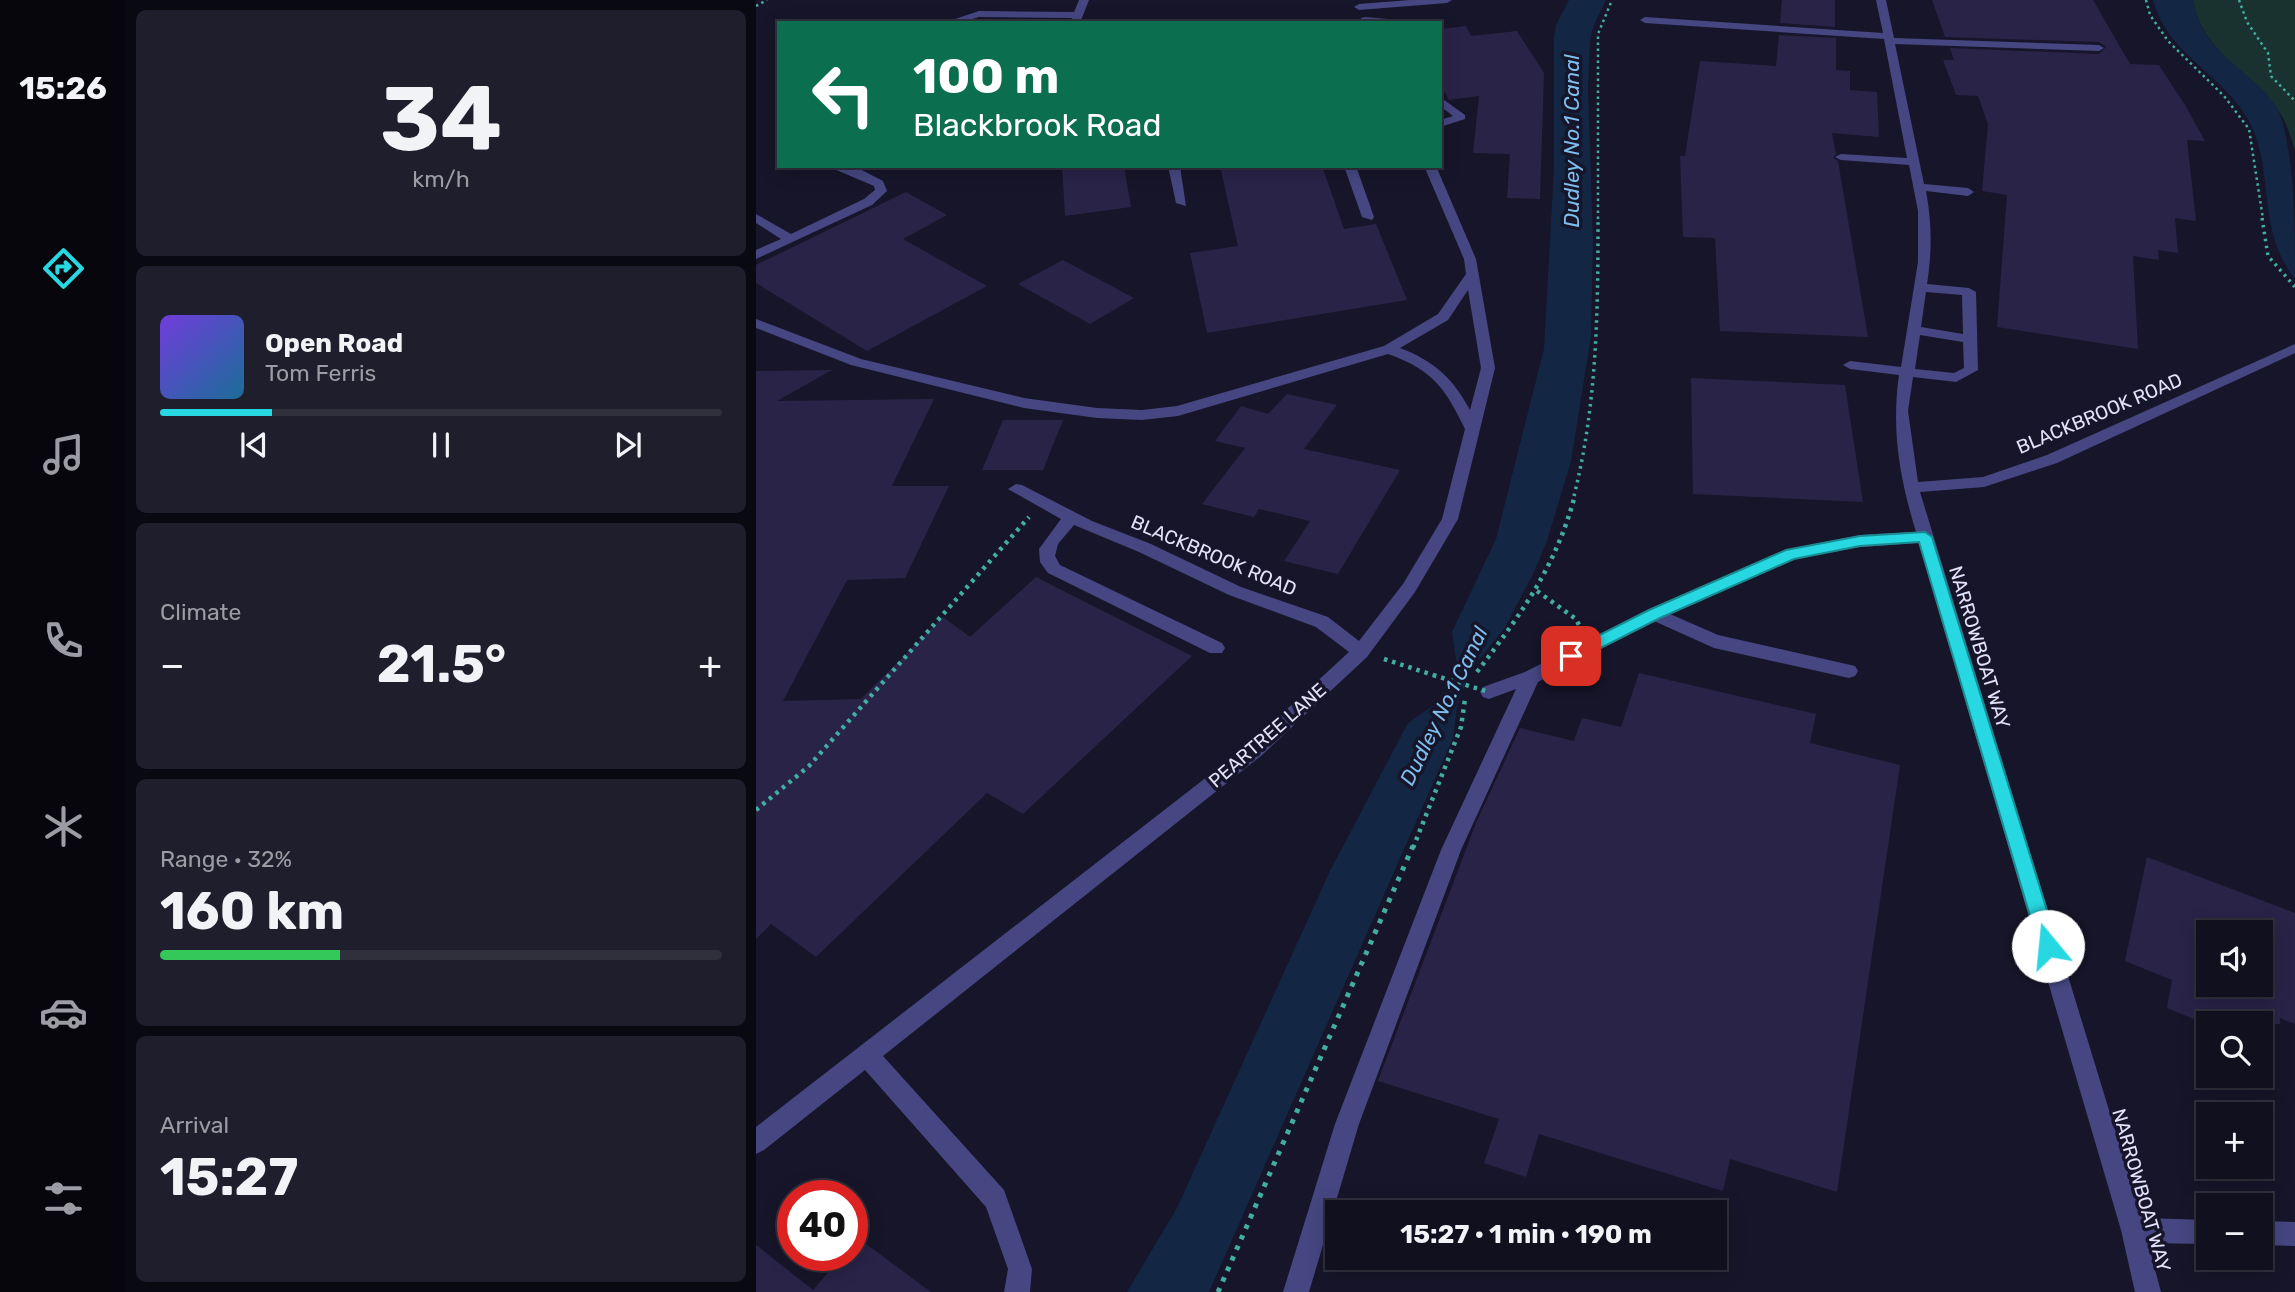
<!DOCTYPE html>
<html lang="en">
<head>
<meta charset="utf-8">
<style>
	body { margin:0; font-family:Rubik,sans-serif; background:#1e1e2c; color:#f1f3f6; height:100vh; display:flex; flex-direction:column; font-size:26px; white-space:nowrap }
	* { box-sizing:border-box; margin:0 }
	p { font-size:23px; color:#9c9da4 }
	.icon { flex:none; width:38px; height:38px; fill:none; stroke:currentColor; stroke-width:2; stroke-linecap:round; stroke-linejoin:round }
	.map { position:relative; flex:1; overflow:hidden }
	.panel { display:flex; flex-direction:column; gap:10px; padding:10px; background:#090911; width:630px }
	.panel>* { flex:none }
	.top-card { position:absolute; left:21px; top:21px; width:665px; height:147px; border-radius:0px; box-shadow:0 4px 18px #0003,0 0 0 2px #30303d; background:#0b6e4f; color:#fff; overflow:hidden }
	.tools { position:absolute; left:1440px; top:920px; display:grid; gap:14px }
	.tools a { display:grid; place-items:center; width:77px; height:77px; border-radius:0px; background:#11101f; box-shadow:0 4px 18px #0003,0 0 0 2px #30303d; font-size:35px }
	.speed { position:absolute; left:21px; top:1180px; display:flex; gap:14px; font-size:35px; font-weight:700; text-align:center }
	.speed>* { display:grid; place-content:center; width:91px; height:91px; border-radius:50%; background:#11101f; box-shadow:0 4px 18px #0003,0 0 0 2px #30303d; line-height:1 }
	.speed .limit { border:10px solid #d22; background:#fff; color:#111 }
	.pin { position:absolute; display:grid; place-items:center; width:60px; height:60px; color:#fff; margin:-30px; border-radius:14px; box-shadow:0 4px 10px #0006 }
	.me { position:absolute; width:77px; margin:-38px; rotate:343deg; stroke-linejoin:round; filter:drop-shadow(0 0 5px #0008) }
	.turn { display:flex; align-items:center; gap:24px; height:147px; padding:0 21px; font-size:32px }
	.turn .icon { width:91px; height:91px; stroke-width:2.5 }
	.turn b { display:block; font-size:49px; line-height:60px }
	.big { font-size:52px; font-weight:700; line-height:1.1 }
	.panel .tile { flex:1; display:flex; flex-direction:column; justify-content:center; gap:10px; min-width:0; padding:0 24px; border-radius:10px; background:#1e1e2c }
	.panel .dial { align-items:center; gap:0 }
	.dial b { font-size:91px; line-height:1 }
	.song { display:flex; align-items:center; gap:21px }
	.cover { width:84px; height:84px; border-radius:10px; background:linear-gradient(135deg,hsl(260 70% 55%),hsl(200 70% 35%)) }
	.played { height:7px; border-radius:4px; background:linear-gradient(90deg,#27d7e1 20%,#30303d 20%) }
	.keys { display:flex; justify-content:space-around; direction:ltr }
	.heat { display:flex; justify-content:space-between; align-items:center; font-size:38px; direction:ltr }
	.charge { height:10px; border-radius:5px; background:linear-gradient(90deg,#34c759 32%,#30303d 0) }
	.trip { position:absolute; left:569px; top:1200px; width:402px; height:70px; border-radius:0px; background:#11101f; box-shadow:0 4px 18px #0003,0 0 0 2px #30303d; font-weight:700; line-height:70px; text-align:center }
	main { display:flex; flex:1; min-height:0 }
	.tab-bar { display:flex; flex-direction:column; width:126px; justify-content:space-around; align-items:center; background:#07060c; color:#9c9da4 }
	.tab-bar .icon { width:49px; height:49px }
	.tab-bar .active { color:#27d7e1 }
	.tab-bar b { font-size:32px; color:#f1f3f6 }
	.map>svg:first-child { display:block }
	.green { fill:#193230 }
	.water { fill:#132744 }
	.building { fill:#292348; fill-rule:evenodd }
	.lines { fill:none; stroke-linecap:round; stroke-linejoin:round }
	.path-far3 { stroke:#42aea2; stroke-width:2.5; stroke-dasharray:2.5 3.5; stroke-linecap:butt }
	.path-far2 { stroke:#42aea2; stroke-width:3.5; stroke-dasharray:2.5 4.5; stroke-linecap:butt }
	.path-far1 { stroke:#42aea2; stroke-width:4.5; stroke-dasharray:3.5 5; stroke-linecap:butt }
	.path { stroke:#42aea2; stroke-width:5; stroke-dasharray:4.5 7; stroke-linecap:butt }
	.minor { fill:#464782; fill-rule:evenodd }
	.path-bridge { stroke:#42aea2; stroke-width:4.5; stroke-dasharray:3.5 5; stroke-linecap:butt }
	.route { fill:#27d7e1; stroke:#198c92; stroke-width:2 }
	.labels { text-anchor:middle; stroke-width:7; stroke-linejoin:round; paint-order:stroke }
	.street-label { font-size:19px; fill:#e3e1fb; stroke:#171529 }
	.water-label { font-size:21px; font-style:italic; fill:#7dbeed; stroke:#171529 }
</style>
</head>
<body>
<main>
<nav class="tab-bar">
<b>15:26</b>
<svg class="icon active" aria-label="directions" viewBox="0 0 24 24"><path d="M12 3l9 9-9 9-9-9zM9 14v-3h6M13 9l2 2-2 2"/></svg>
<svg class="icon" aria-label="music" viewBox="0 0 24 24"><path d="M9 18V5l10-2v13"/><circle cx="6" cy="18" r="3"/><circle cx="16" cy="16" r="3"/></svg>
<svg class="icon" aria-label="phone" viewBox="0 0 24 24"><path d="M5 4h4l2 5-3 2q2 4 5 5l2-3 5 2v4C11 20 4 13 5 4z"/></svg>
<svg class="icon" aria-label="climate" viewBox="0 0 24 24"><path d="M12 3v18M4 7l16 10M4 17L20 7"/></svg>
<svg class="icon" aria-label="car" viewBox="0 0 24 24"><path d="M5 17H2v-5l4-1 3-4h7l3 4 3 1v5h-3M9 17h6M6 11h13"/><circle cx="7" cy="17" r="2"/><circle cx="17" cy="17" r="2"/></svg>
<svg class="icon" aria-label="filters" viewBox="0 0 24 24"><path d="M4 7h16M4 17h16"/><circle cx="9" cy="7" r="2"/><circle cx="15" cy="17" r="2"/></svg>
</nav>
<section class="panel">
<div class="tile dial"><b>34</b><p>km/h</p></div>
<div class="tile">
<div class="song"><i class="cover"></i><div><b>Open Road</b><p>Tom Ferris</p></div></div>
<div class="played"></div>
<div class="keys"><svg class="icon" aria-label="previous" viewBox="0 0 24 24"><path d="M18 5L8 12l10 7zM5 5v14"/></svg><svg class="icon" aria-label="pause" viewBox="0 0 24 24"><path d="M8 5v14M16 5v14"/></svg><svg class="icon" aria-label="next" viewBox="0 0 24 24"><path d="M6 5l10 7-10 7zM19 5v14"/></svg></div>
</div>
<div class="tile"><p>Climate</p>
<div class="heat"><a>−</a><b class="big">21.5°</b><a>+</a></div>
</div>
<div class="tile"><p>Range · 32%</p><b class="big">160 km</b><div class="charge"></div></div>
<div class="tile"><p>Arrival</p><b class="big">15:27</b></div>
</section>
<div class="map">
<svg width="1539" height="1292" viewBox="0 0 1539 1292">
	<rect width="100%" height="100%" fill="#171529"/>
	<path class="green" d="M 1437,0 L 1539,0 L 1539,152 C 1535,137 1530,120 1520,107 C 1492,69 1445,51 1437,0 Z"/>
	<path class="water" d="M 813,0 L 850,0 L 837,27 L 834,42 L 832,89 L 837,241 L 835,336 L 815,461 L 791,541 L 777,574 L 748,629 L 716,668 L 701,706 L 697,738 L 453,1292 L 371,1292 L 421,1208 L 574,871 L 652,723 L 688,698 L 701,666 L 696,632 L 740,539 L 788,349 L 798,168 L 798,37 L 800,25 Z
		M 1397,0 L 1437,0 C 1446,56 1495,67 1522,109 C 1539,153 1539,227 1539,279 C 1498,227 1521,166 1490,116 C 1463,72 1411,53 1397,0 Z"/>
	<path class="building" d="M 1026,0 L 1079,0 L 1079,27 L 1024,23 Z
		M 1176,0 L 1337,0 L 1374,64 L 1403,65 L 1429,105 L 1449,141 L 1431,140 L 1440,221 L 1419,218 L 1422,253 L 1402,250 L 1403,260 L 1377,256 L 1382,349 L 1241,327 L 1251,195 L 1226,191 L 1232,124 L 1222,96 L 1200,95 L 1187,60 L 1198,60 L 1194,48 L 1343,54 L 1350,47 L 1343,42 L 1189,37 Z
		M 710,26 L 715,36 L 761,31 L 788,73 L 784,199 L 751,198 L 754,154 L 717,153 L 723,96 L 693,100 L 684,84 L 684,29 Z
		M 1023,35 L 1080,38 L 1080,70 L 1094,71 L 1094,90 L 1121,92 L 1123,137 L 1076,133 L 1080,154 L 1077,158 L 1082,161 L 1112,337 L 964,331 L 959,238 L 927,237 L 924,156 L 929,156 L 944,61 L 1020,66 Z
		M 306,166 L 368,166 L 375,207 L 309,216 Z
		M 464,166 L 566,166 L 588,229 L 620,224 L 651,300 L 451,333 L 434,253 L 482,246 Z
		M 150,192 L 191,215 L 147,239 L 231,286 L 111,351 L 0,283 L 0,265 Z
		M 307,260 L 378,298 L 334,324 L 262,284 Z
		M 76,370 L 21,401 L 178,399 L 136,486 L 193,486 L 149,578 L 91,580 L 27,701 L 105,699 L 187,617 L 214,637 L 280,577 L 436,656 L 267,814 L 231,793 L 60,957 L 15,924 L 0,939 L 0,371 Z
		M 935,378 L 1089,385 L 1107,502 L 937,494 Z
		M 531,394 L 581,405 L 548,449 L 644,470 L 582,574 L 528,561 L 554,521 L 503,509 L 498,517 L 446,504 L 489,448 L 459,441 L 485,406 L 512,414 Z
		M 247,420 L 307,420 L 287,470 L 226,470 Z
		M 883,673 L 1060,714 L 1054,743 L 1144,765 L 1081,1192 L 974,1159 L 967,1191 L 783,1134 L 770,1177 L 728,1163 L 743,1119 L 622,1081 L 720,823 L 764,728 L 818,741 L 826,718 L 865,727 Z
		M 1391,857 L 1539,913 L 1539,1024 L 1524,1018 L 1524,1024 L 1450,1024 L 1411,1008 L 1416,980 L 1369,961 ZM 1452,933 L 1505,933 L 1505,985 L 1452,985 Z
		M 102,1238 L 175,1292 L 0,1292 L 0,1245 L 57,1290 L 87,1255 L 96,1255 L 96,1244 Z"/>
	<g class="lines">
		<path class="path-far3" d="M 1390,0 L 1394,15 L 1412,41 L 1468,96 L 1493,129 L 1507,219
			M 1483,0 L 1491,22 L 1512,53 L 1515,76 L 1539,101
			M 0,6 L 11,0
			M 842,219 L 842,34 L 856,0"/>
		<path class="path-far2" d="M 1506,218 L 1512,256 L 1539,287
			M 818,496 C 841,404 842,313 842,218"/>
		<path class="path-far1" d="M 781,591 L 820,619 L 824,627
			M 628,659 L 677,675
			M 721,672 C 765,614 800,567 819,495
			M 0,810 L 53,766 L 273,517
			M 657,848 L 705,727 L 709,699"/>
		<path class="path" d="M 462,1292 L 657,846"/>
		<path class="minor" d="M 323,0 L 333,0 L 324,23 L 314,23 L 316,18 L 223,17 L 204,23 L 187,23 L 223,11 L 318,12 Z
			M 654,0 L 696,0 L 691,3 L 603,10 L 598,7 L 603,4 Z
			M 1120,0 L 1130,0 L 1138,38 L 1343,45 L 1348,48 L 1343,51 L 1139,44 L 1168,184 L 1212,188 L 1218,192 L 1212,196 L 1170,191 C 1176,222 1176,253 1171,284 L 1213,288 L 1220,292 L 1222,370 L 1200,382 L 1157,377 L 1152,411 L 1162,482 L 1227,477 L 1291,455 L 1539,344 L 1539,353 L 1301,463 L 1228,487 L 1164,492 L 1386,1218 L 1452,1220 L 1452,1244 L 1392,1243 L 1405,1292 L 1379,1292 L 1365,1230 L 1163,543 L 1104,547 L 1038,559 L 914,614 L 962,635 L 1099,666 L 1102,671 L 1099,676 L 1093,678 L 958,648 L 898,621 L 782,682 L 705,850 L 603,1124 L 553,1292 L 527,1292 L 579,1124 L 685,850 L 760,689 L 733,699 L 727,697 L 724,692 L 727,687 L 769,672 L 892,610 L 1029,550 L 1104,535 L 1160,532 C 1144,479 1135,431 1143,375 L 1094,369 L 1087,365 L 1094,361 L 1145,367 L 1162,262 L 1162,211 L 1153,165 L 1085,160 L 1079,157 L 1085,154 L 1151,158 L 1128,39 L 889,23 L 884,20 L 889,17 L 1127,33 ZM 1170,292 L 1206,295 L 1207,334 L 1165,327 ZM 1164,335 L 1207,342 L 1208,368 L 1198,373 L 1159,369 Z
			M 609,17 L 644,20 L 649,23 L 605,22 L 605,18 Z
			M 684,97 L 709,115 L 709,119 L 684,127 L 684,120 L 697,116 L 684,106 Z
			M 71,166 L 102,168 L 127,181 L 131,191 L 116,205 L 0,259 L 0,250 L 25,239 L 0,223 L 0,214 L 35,234 L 108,199 L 119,190 L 118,186 Z
			M 412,166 L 424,166 L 430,206 L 420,203 Z
			M 588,166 L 600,166 L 618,217 L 616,220 L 606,217 Z
			M 668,166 L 680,166 L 720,259 L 739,368 L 702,519 L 659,592 L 611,657 L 506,755 L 127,1056 L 248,1190 L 276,1269 L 274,1292 L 248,1292 L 252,1269 L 230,1207 L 109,1070 L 8,1150 L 0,1154 L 0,1127 L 492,745 L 593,652 L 560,627 L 473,595 L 383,552 L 318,525 L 302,544 L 299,556 L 304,565 L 466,643 L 469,648 L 466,653 L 454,653 L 292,573 L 284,562 L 283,549 L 305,519 L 252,489 L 260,484 L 266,485 L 336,521 L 395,544 L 485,587 L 572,617 L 603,641 L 647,584 L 686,519 L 709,429 C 689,388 677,370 632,354 L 422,416 L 386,420 L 341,418 L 268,408 L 95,365 L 0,328 L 0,319 L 105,359 L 268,398 L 341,408 L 386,410 L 421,406 L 628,346 L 682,314 L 710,274 L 708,259 ZM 712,290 L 725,368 L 714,410 C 697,378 678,361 644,348 L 692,320 Z
			M 1505,1221 L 1539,1222 L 1539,1246 L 1505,1245 Z"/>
		<path class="path-bridge" d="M 677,675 L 733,692"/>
	</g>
	<path class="route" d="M 1169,532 L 1176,537 L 1302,946 L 1299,953 L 1292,955 L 1285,953 L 1283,946 L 1163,542 L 1104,546 L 1038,559 L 904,618 L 821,660 L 810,660 L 807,656 L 810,652 L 893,610 L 1030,550 L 1104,536 Z"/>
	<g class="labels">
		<g class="street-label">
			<text transform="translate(1343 413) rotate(-23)" y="7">BLACKBROOK ROAD</text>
			<text transform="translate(458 555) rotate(23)" y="7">BLACKBROOK ROAD</text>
			<text transform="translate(1224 647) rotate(73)" y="7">NARROWBOAT WAY</text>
			<text transform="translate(511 735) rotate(-41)" y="7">PEARTREE LANE</text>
			<text transform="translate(1386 1190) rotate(74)" y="7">NARROWBOAT WAY</text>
		</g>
		<g class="water-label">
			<text transform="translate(816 141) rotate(-90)" y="7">Dudley No.1 Canal</text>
			<text transform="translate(688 706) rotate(-64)" y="7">Dudley No.1 Canal</text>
		</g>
	</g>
</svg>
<div class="tools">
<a><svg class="icon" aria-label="sound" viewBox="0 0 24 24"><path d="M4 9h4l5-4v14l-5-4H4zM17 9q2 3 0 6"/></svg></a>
<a><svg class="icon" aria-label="search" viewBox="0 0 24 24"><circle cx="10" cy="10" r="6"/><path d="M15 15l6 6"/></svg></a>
<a>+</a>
<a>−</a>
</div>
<div class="speed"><div class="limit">40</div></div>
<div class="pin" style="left:815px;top:656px;background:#d93025"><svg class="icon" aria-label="arrive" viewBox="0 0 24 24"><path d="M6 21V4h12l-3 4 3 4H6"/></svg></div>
<svg class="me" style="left:1292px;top:946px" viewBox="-20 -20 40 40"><circle r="19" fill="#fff"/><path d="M0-13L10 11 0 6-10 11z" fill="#27d7e1"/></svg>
<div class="trip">15:27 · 1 min · 190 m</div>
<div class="top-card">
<div class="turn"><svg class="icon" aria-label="left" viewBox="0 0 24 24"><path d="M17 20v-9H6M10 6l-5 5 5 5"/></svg><div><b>100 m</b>Blackbrook Road</div></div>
</div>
</div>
</main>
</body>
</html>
